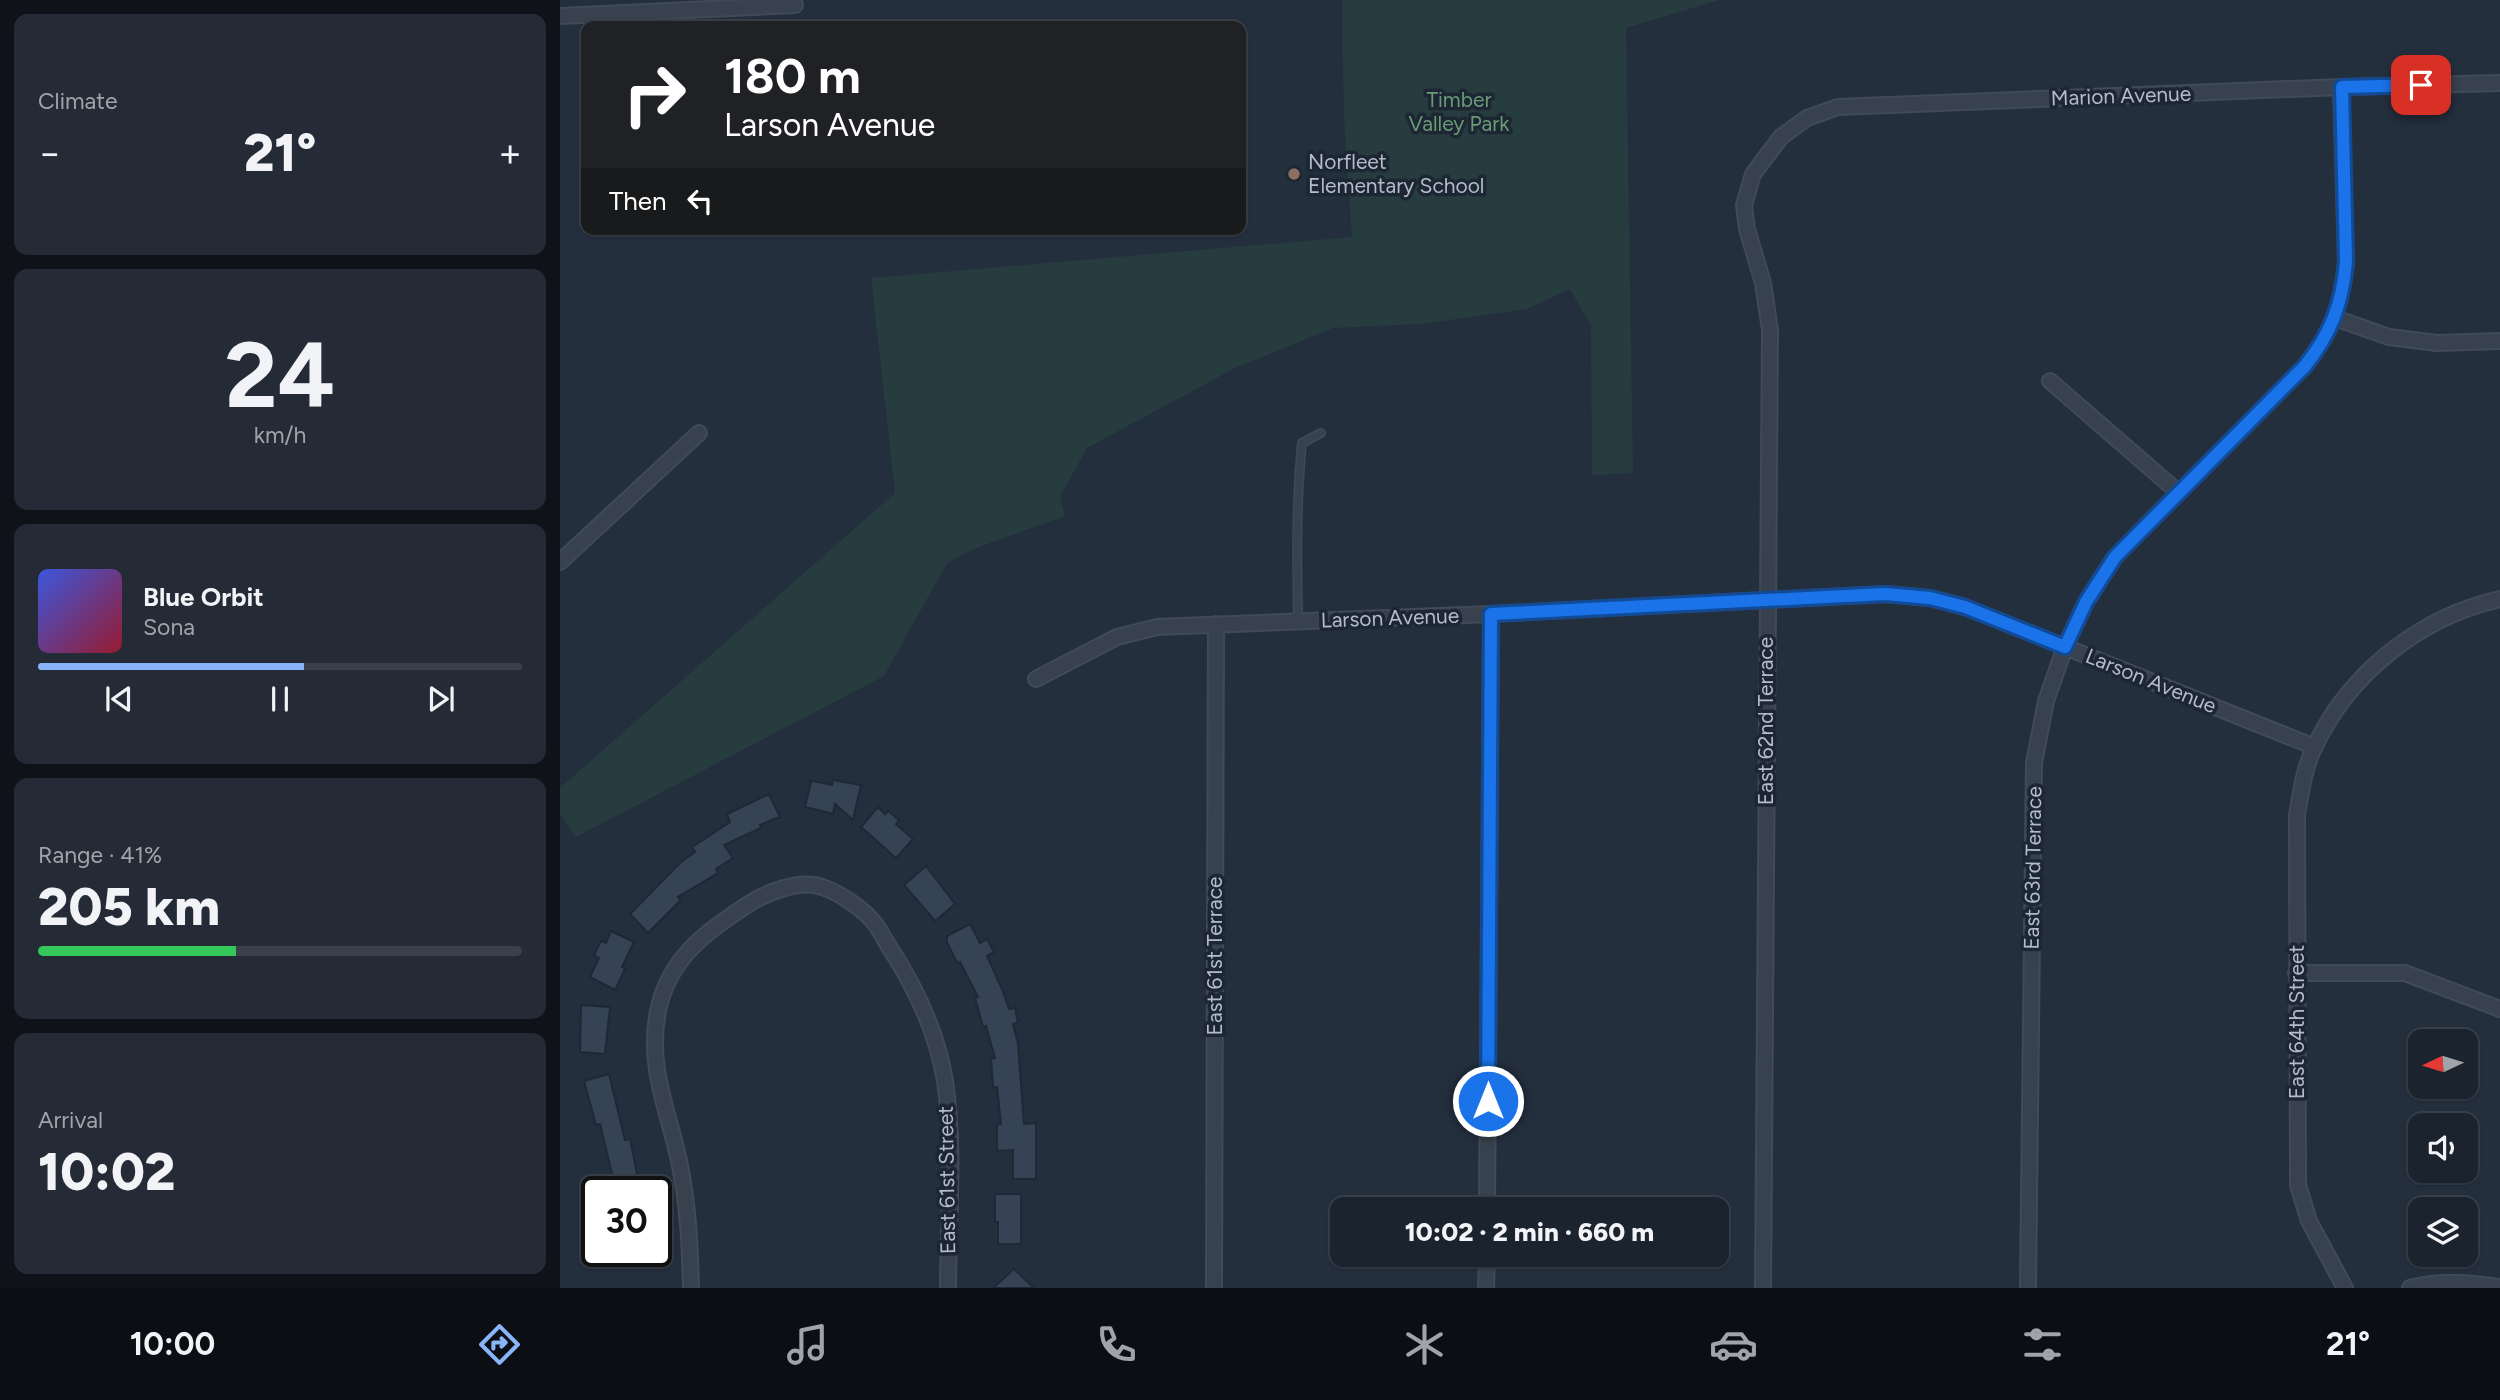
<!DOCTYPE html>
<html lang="en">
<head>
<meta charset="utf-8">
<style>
	body { margin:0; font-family:Figtree,sans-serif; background:#242b36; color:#f1f3f6; height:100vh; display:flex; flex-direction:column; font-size:26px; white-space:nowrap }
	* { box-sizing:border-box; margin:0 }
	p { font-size:23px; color:#a0a4aa }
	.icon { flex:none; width:38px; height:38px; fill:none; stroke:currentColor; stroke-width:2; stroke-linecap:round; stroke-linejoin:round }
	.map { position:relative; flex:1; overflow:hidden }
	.sheet { display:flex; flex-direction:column; gap:14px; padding:14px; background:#0f1319; width:560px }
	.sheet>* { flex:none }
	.guide { position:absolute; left:21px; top:21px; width:665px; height:214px; border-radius:14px; box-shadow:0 2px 5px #0004,0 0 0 2px #39404a; background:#202124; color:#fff; overflow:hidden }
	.needle { width:46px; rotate:266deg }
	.controls { position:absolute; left:1848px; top:1029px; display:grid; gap:14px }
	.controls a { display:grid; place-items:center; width:70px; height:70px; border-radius:14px; background:#1b232e; box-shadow:0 2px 5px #0004,0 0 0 2px #39404a; font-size:35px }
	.speed { position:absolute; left:21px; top:1176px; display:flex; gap:14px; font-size:35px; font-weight:700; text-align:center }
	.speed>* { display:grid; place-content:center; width:91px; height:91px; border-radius:50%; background:#1b232e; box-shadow:0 2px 5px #0004,0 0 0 2px #39404a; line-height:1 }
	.speed .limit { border:4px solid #111; border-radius:10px; background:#fff; color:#111 }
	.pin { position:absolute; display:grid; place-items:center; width:60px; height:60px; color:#fff; margin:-30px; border-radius:14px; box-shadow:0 4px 10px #0006 }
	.me { position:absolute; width:77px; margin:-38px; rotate:0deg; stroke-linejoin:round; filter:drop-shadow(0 0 5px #0008) }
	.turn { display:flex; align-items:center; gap:24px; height:147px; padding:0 28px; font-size:32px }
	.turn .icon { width:91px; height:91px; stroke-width:2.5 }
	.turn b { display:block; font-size:49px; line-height:60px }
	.then { display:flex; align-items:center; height:66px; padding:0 28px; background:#0003; gap:14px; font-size:26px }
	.big { font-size:52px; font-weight:800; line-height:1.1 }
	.sheet .card { flex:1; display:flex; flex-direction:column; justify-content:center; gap:10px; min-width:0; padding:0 24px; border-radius:14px; background:#242b36 }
	.sheet .dial { align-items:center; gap:0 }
	.dial b { font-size:91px; line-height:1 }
	.song { display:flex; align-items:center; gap:21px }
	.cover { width:84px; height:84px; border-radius:10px; background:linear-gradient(135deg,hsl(230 70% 55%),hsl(350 70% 35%)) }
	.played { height:7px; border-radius:4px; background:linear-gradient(90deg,#8ab4f8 55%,#39404a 55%) }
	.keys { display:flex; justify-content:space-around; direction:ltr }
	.heat { display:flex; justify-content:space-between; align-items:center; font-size:38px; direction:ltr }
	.charge { height:10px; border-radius:5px; background:linear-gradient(90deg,#34c759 41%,#39404a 0) }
	.trip { position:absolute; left:770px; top:1197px; width:399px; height:70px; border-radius:14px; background:#1b232e; box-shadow:0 2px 5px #0004,0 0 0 2px #39404a; font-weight:800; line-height:70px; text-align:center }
	.menu { display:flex; height:112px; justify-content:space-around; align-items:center; background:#0b0e12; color:#a0a4aa }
	.menu .icon { width:49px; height:49px }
	.menu .current { color:#8ab4f8 }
	.menu b { font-size:32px; color:#f1f3f6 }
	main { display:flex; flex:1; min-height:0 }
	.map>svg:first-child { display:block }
	.green { fill:#263c3f }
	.building { fill:#364354; stroke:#1f2835; stroke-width:2 }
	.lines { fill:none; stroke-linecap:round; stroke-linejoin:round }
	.lane-casing { stroke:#414a57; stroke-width:10 }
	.street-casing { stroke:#414a57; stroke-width:18 }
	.lane { stroke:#38414e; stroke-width:7 }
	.street { stroke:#38414e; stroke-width:14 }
	.route-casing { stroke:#114b97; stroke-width:18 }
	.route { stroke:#1a73e8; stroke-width:12 }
	.education-dot { fill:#8d6e63; stroke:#1d2633; stroke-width:2.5 }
	.labels { text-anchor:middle; stroke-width:7; stroke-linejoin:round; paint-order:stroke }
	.street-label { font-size:21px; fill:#b4bcc9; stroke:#1d2633 }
	.park-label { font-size:21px; fill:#6b9a76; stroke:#1d2633 }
	.poi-label { font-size:21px; fill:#b4bcc9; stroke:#1d2633; text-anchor:start }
</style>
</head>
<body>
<main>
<section class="sheet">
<div class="card"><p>Climate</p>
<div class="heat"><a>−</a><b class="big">21°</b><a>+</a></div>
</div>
<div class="card dial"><b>24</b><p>km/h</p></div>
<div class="card">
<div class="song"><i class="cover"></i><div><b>Blue Orbit</b><p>Sona</p></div></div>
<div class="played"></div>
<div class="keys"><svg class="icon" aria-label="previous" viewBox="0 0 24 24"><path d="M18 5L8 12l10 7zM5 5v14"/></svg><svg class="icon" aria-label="pause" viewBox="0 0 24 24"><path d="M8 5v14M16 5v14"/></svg><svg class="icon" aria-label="next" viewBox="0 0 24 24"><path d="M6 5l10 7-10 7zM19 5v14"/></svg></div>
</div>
<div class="card"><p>Range · 41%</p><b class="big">205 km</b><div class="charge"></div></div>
<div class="card"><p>Arrival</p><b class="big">10:02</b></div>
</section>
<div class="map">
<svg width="1940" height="1288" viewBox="0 0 1940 1288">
	<rect width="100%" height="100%" fill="#242f3e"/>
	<path class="green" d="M 782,0 L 1159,0 L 1066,28 L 1073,473 L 1032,475 L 1031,326 L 1010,289 L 967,309 L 861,324 L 773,328 L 675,368 L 527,448 L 500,497 L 505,516 L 416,548 L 387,563 L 324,676 L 16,837 L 0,814 L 0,788 L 335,493 L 311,278 L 792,237 L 784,119 Z"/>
	<path class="building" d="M 248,780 L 272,785 L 273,780 L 301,785 L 293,820 L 275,804 L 273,814 L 245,807 L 251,782 Z
		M 209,794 L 220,817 L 200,825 L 201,828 L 164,845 L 173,858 L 156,869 L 158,873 L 118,897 L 121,900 L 88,933 L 70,914 L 121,862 L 135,852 L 132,847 L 170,822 L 167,814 Z
		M 318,807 L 325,814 L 328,811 L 339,820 L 336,824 L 353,839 L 336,858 L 301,827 Z
		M 366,866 L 395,904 L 375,921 L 344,885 Z
		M 410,924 L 420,943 L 427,939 L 434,952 L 427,956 L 442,989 L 449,1009 L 455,1008 L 458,1022 L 453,1024 L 458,1043 L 464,1124 L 476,1123 L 476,1179 L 453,1179 L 453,1150 L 437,1151 L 437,1125 L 441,1124 L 437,1087 L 433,1087 L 431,1059 L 435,1058 L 426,1026 L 423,1027 L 415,998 L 418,997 L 400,962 L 397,963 L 387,942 L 387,936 Z
		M 51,931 L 74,942 L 62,967 L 65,969 L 55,990 L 30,977 L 39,958 L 34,955 L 41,941 L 46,943 Z
		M 21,1005 L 50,1007 L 45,1054 L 20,1052 Z
		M 49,1074 L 65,1140 L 70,1139 L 79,1183 L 56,1190 L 40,1124 L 36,1125 L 24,1081 Z
		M 435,1194 L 461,1194 L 461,1244 L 438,1244 L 438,1222 L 435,1222 Z
		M 454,1269 L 474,1288 L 433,1288 Z"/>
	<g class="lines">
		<defs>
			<path id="lane" d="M 738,621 C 737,561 736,502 742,443 L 761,433"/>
			<path id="street" d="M 0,16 L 235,5
				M 1775,318 L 1829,337 L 1877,343 L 1940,341
				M 1490,381 L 1618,492
				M 0,562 L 139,433
				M 476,679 L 557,637 L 597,627 L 931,614 L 1325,594 L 1370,598 L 1405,607 L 1755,747
				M 1736,973 L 1845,973 L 1940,1009
				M 927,1209 L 931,614
				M 131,1288 C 130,1245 128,1203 119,1161 C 108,1109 87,1067 98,1011 C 109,958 145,933 187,905 C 205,893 240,879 262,887 C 278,892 299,906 311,919 C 318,926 323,937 328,945 C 355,986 377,1032 385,1081 C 395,1149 388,1220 388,1288
				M 654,1288 L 656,624
				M 926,1288 L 927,1255
				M 1203,1288 L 1210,330 L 1203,283 L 1187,229 L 1184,205 L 1193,174 L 1221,137 L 1247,118 L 1278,107 L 1781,87 L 1940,83
				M 1468,1288 L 1474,763 L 1486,701 L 1505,647 L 1526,602 L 1555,557 L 1745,366 C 1771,333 1782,305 1786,262 L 1781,87
				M 1785,1288 L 1749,1221 L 1738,1185 L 1737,815 C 1741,792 1744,769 1754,748 C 1789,673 1860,617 1940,599
				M 1850,1288 C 1880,1280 1909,1283 1940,1287"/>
		</defs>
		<use href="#lane" class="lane-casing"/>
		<use href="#street" class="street-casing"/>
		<use href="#lane" class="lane"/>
		<use href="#street" class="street"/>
	</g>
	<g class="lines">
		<defs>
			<path id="route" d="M 928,1101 L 931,614 L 1325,594 L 1370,598 L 1405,607 L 1505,647 L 1526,602 L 1555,557 L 1745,366 C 1771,333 1782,305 1786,262 L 1782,87 L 1861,85"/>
		</defs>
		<use href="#route" class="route-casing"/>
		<use href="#route" class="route"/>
	</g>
	<circle class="education-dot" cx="734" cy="174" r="7"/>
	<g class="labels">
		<g class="street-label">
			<text transform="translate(1561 96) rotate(-2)" y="7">Marion Avenue</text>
			<text transform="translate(830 618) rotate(-2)" y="7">Larson Avenue</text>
			<text transform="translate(1591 681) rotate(22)" y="7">Larson Avenue</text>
			<text transform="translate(1206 721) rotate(-90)" y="7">East 62nd Terrace</text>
			<text transform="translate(1473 868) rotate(-89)" y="7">East 63rd Terrace</text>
			<text transform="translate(655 956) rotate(-90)" y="7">East 61st Terrace</text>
			<text transform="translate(1737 1022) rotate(-90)" y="7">East 64th Street</text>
			<text transform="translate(387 1180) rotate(-91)" y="7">East 61st Street</text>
		</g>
		<g class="park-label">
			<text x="899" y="107">Timber<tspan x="899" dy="24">Valley Park</tspan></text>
		</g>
		<g class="poi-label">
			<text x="748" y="169">Norfleet<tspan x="748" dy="24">Elementary School</tspan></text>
		</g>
	</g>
</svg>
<div class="controls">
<a><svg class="needle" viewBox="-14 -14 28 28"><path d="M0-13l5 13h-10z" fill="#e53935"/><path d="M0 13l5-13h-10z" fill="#a0a4aa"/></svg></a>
<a><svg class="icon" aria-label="sound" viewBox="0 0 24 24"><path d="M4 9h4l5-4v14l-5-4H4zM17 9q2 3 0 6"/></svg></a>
<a><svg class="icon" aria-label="layers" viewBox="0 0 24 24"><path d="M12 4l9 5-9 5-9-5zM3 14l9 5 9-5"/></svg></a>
</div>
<div class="speed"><div class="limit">30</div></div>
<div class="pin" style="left:1861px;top:85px;background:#d93025"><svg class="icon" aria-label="arrive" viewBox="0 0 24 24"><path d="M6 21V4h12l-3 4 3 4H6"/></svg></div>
<svg class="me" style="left:928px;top:1101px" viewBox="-20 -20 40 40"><circle r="17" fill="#1a73e8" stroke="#fff" stroke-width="3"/><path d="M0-11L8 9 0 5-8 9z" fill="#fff"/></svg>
<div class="trip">10:02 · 2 min · 660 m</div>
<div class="guide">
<div class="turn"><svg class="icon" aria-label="right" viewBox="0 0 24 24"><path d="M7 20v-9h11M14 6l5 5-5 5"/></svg><div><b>180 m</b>Larson Avenue</div></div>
<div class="then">Then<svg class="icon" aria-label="left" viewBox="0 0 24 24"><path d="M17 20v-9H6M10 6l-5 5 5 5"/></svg></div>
</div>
</div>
</main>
<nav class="menu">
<b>10:00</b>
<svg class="icon current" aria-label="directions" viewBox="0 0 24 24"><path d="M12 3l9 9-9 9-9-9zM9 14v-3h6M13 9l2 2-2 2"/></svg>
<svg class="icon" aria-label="music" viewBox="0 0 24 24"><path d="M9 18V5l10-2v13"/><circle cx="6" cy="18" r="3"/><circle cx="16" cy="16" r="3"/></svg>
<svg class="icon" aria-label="phone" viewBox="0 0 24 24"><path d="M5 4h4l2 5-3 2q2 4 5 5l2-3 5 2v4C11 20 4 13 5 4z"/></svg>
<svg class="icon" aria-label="climate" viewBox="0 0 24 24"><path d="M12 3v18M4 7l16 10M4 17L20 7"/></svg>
<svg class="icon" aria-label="car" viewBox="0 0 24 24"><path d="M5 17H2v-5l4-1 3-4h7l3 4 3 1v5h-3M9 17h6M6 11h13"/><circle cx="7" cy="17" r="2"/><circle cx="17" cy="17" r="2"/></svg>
<svg class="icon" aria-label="filters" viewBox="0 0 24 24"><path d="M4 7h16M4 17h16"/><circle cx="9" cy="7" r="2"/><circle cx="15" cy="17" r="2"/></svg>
<b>21°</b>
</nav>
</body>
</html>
